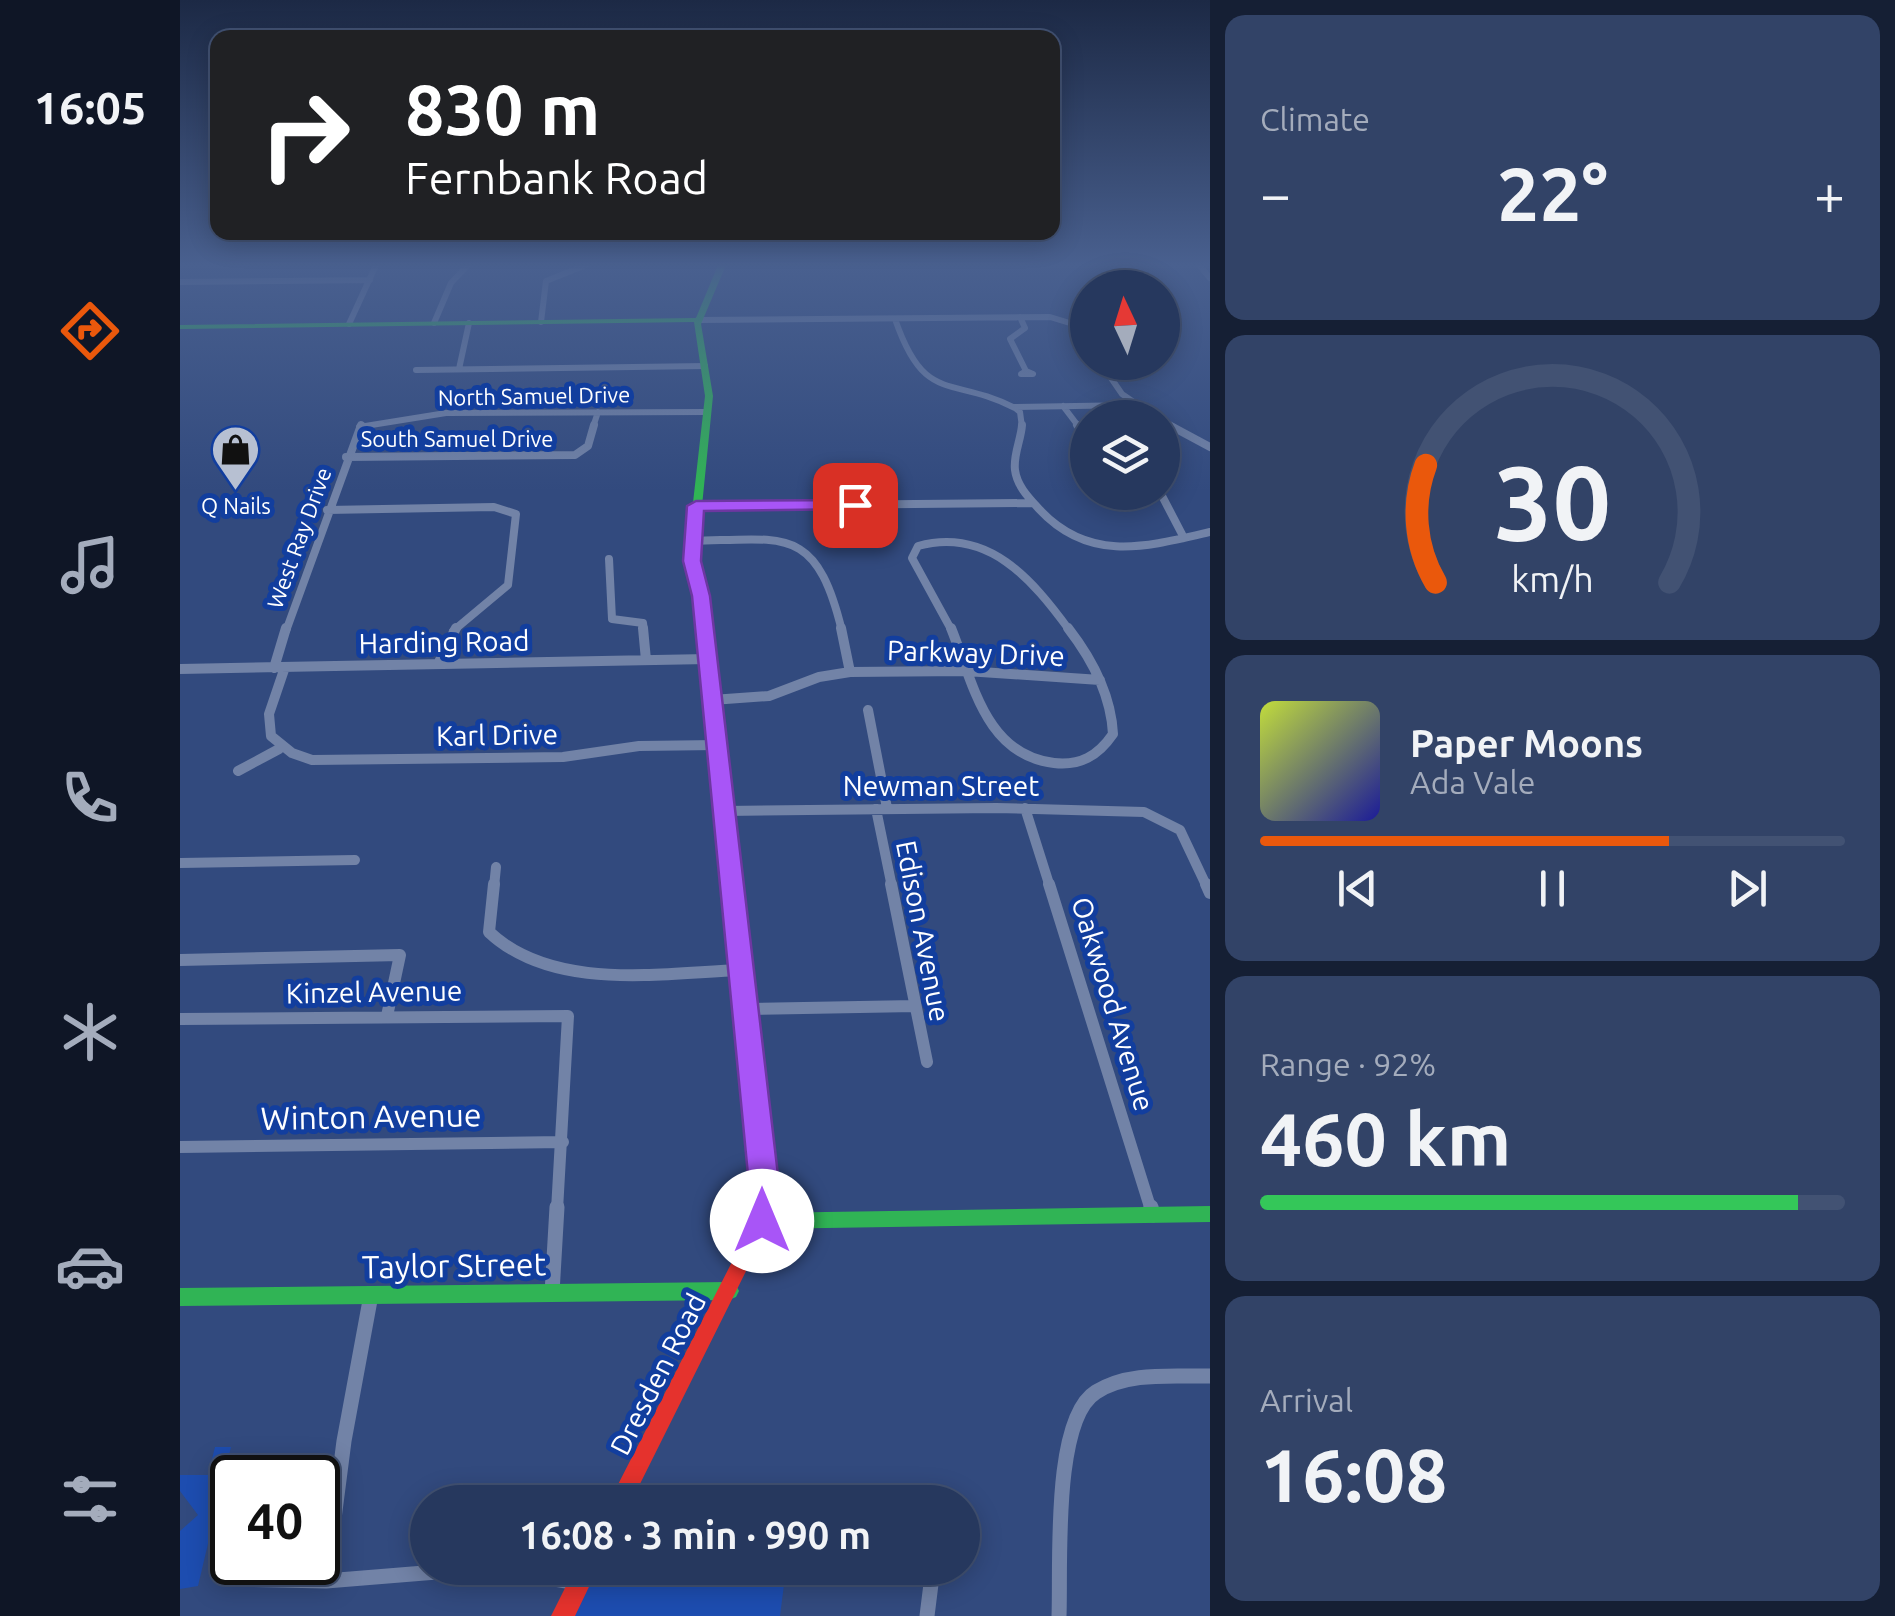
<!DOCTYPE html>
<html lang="en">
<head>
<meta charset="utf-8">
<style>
	body { margin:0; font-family:Ubuntu,sans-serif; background:#324367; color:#f1f3f6; height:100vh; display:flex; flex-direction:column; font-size:38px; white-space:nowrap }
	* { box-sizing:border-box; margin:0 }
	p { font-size:32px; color:#a4acbc }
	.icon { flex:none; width:55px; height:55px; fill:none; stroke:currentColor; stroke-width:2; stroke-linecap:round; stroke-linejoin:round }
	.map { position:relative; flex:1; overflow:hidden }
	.sheet { display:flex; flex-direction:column; gap:15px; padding:15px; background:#151f34; width:685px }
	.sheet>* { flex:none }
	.guide { position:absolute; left:30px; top:30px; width:850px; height:210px; border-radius:20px; box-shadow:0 5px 25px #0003,0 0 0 2px #425273; background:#202124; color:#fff; overflow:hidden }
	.needle { width:65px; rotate:356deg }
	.tools { position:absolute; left:890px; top:270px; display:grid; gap:20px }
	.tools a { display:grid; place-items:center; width:110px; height:110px; border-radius:50%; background:#26385e; box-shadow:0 5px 25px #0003,0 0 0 2px #425273; font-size:50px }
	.speed { position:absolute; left:30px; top:1455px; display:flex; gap:20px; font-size:50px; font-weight:700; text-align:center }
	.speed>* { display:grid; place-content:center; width:130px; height:130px; border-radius:50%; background:#26385e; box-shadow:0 5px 25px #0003,0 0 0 2px #425273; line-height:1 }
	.speed .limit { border:5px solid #111; border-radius:15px; background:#fff; color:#111 }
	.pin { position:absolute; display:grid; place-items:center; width:85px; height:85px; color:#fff; margin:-42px; border-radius:20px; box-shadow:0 5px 15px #0006 }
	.me { position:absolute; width:110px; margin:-55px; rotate:0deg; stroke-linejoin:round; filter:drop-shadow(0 0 8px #0008) }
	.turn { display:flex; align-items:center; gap:35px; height:210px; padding:0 30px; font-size:45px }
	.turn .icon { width:130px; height:130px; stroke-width:2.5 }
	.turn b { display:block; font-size:70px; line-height:85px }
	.big { font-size:75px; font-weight:700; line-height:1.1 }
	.sheet .tile { flex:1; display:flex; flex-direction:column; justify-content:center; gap:15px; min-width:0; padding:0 35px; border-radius:20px; background:#324367 }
	.sheet .dial { align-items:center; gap:0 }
	.dial svg { height:260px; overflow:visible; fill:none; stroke:#425273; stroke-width:7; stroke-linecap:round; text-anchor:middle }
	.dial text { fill:#f1f3f6; stroke:none }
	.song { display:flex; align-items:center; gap:30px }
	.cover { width:120px; height:120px; border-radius:15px; background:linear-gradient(135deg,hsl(70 70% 55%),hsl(240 70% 35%)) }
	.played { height:10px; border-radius:5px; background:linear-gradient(90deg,#ea580c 70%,#425273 70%) }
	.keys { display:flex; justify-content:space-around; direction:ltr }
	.heat { display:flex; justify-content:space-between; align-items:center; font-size:55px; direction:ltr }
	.charge { height:15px; border-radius:8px; background:linear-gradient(90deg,#34c759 92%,#425273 0) }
	.trip { position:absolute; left:230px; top:1485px; width:570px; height:100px; border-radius:50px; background:#26385e; box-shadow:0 5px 25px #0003,0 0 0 2px #425273; font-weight:700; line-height:100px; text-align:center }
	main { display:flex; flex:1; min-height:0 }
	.tabs { display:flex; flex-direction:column; width:180px; justify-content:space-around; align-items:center; background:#0f1626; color:#a4acbc }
	.tabs .icon { width:70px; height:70px }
	.tabs .on { color:#ea580c }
	.tabs b { font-size:45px; color:#f1f3f6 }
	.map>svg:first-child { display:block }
	.green { fill:#1d4db0 }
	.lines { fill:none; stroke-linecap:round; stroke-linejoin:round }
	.street-far4 { stroke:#7283a7; stroke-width:6 }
	.street-far3 { stroke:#7283a7; stroke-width:8 }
	.street-far2 { stroke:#7283a7; stroke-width:10 }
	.street-far1 { stroke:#7283a7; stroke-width:12 }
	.street { stroke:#7283a7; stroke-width:15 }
	.fast { fill:#30b455; fill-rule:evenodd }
	.jam { fill:#e5322d; fill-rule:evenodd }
	.route { fill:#a855f7; stroke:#6d37a1; stroke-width:2.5 }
	.labels { text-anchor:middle; stroke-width:10; stroke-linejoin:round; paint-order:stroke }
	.far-street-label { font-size:22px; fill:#fff; stroke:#123e9e }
	.far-poi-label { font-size:22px; fill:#fff; stroke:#123e9e }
	.street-label { font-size:28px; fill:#fff; stroke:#123e9e }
	.near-street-label { font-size:32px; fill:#fff; stroke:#123e9e }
</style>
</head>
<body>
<main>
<nav class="tabs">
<b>16:05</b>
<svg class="icon on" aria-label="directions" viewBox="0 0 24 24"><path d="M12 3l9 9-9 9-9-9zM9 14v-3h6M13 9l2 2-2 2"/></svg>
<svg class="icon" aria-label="music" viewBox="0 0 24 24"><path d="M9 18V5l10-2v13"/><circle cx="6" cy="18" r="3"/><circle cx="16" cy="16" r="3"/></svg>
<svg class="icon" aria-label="phone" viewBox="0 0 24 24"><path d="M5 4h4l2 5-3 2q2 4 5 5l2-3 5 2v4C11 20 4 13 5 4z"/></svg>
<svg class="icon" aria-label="climate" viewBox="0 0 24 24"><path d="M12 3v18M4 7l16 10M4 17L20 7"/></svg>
<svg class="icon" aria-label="car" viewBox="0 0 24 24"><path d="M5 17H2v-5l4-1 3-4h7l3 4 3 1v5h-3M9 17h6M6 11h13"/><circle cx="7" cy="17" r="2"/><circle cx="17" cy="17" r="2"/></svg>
<svg class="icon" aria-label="filters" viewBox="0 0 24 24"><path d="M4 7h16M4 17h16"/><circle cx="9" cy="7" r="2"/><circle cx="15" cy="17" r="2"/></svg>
</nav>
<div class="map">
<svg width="1030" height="1616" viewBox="0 0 1030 1616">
	<rect width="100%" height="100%" fill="#324a7e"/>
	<path class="green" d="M 35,1447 L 51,1447 L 45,1471 L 37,1471 L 35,1480 L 43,1480 L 18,1586 L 0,1589 L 0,1531 L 18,1515 L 0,1491 L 0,1475 L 28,1475 Z
		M 417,1568 L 602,1568 L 606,1569 L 600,1616 L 393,1616 Z"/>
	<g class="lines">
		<path class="street-far4" d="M 945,265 L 952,272
			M 1019,265 L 1030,278
			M 0,282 L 190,280
			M 840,317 L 845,328 L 830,339 L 846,371
			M 715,319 C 745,406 771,375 835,408 L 840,412 L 842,427
			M 518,320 L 870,317 L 893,324 L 908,342
			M 361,322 L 366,281 L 406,265
			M 254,323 L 271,283 L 288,265
			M 169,324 L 196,265
			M 920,362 L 942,394 L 977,418
			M 279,369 L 289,323
			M 236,370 L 525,366
			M 846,371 L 853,374 L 841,374 Z
			M 883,406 L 899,427
			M 834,407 L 955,405
			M 982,421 L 994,427
			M 179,427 L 266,413 L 528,412
			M 413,427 L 418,412"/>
		<path class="street-far3" d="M 842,425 C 841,440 833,455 835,470 C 837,486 849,498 859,509 C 909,563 966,547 1030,532
			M 897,425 L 908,439
			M 989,425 L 1030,447
			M 166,457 L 395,455 L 408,446 L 414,425
			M 980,492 L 1004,538
			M 515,506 L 852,503
			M 147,510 L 314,507 L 336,514 L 328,585 L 273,631
			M 513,541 C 606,539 636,525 662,631
			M 429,559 L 432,619 L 463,623 L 464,631
			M 106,631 L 181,425
			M 772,631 L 732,558 L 738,546 C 808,527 852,579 890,631"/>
		<path class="street-far2" d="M 463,628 L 466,660
			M 771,628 C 793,682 805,755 874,763 C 900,766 918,756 933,734 C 931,695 912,659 888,628
			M 258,664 L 276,628
			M 105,667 L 89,714 L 91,736 L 112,753 L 132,760 L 383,757 L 459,746 L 537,745
			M 94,668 L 106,628
			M 0,669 L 528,659
			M 670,672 L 786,671 L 920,680
			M 532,700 L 589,696 L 639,677 L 670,672 L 661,628
			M 688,710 L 707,808
			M 58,771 L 99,749
			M 845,808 L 870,887
			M 696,809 L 712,887
			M 545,811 L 816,808 L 964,812 L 1000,830 L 1027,887
			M 0,863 L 175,860
			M 314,887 L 316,867"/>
		<path class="street-far1" d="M 314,884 L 309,932 C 373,992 480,973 561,970
			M 711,884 L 747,1062
			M 869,884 L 971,1210
			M 1026,884 L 1030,893
			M 0,960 L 220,955 L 207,1016
			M 565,1009 L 735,1006
			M 0,1019 L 388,1016 L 377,1210
			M 0,1147 L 383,1142"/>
		<path class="street" d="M 971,1207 L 973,1215
			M 372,1293 L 377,1207
			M 309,1568 L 398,1583
			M 57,1579 L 146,1581 L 306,1568
			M 146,1581 L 164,1441 L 191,1295
			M 747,1616 L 753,1568
			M 879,1616 C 881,1566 872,1419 916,1392 C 949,1371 993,1377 1030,1376"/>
		<path class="fast" d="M 538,265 L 546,265 L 521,324 L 533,396 L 517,556 L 527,596 L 557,864 L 550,869 L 543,864 L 515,596 L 507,556 L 525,396 L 514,322 L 0,329 L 0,325 L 516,318 Z
			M 1030,1206 L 1030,1222 L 582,1229 L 575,1227 L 573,1221 L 575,1215 L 582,1213 Z
			M 549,1282 L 556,1285 L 559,1291 L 556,1297 L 549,1300 L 0,1306 L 0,1288 Z"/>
		<path class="jam" d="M 550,859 L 557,864 L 592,1175 L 591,1221 L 451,1502 L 429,1502 L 573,1221 L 574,1175 L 543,864 Z
			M 395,1568 L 418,1568 L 395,1616 L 371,1616 Z"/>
	</g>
	<linearGradient id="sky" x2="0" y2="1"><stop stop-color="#1c2945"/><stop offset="0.54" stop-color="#49608f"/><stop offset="1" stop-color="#49608f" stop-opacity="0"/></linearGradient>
	<rect width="1030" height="491" fill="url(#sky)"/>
	<path class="route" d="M 675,500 L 683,505 L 681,509 L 524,511 L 521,561 L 530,596 L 598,1175 L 598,1221 L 593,1231 L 582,1234 L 572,1231 L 567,1221 L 568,1175 L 512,596 L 503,561 L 507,506 L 516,501 Z"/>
	<defs>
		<symbol id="shop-pin" viewBox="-11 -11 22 30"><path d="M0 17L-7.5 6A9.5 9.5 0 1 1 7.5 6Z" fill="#b7c0d2" stroke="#123e9e"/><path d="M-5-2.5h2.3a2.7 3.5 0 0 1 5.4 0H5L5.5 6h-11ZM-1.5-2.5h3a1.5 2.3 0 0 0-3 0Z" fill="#111"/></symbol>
	</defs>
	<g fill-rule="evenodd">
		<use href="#shop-pin" x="28" y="422" width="55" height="75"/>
	</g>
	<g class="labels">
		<g class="far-street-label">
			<text transform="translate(354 396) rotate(-1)" y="8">North Samuel Drive</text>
			<text x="277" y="447">South Samuel Drive</text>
			<text transform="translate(119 538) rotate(-70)" y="8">West Ray Drive</text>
		</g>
		<g class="far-poi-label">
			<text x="56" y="514">Q Nails</text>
		</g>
		<g class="street-label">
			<text transform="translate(264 642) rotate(-1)" y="10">Harding Road</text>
			<text transform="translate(796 653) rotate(2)" y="10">Parkway Drive</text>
			<text transform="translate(317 735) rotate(-1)" y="10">Karl Drive</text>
			<text x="761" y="796">Newman Street</text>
			<text transform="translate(743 931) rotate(79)" y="10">Edison Avenue</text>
			<text transform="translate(194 992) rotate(-1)" y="10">Kinzel Avenue</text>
			<text transform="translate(933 1004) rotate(73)" y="10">Oakwood Avenue</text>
			<text transform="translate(478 1374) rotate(-63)" y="10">Dresden Road</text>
		</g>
		<g class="near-street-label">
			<text transform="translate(191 1117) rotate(-1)" y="11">Winton Avenue</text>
			<text transform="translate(274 1266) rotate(-1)" y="11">Taylor Street</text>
		</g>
	</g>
</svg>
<div class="tools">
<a><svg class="needle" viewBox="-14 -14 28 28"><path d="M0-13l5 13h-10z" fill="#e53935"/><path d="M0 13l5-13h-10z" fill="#a4acbc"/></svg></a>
<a><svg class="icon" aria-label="layers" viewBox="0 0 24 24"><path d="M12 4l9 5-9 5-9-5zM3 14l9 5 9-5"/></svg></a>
</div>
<div class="speed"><div class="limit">40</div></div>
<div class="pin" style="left:675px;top:505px;background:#d93025"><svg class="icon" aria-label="arrive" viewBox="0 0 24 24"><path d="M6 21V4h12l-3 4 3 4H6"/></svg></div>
<svg class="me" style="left:582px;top:1221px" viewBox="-20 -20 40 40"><circle r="19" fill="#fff"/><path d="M0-13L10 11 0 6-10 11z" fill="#a855f7"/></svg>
<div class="trip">16:08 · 3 min · 990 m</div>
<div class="guide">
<div class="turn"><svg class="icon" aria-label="right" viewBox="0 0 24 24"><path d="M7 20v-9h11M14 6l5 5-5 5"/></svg><div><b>830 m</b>Fernbank Road</div></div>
</div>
</div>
<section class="sheet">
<div class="tile"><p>Climate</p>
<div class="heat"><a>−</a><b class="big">22°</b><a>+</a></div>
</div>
<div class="tile dial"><svg viewBox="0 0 100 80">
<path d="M14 69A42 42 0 1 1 86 69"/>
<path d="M14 69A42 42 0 0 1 11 33" stroke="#ea580c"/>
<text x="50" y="56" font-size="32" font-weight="700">30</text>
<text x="50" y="72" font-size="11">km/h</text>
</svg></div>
<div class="tile">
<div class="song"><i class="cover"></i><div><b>Paper Moons</b><p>Ada Vale</p></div></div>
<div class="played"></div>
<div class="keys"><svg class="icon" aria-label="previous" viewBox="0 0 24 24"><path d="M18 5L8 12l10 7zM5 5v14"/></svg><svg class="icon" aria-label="pause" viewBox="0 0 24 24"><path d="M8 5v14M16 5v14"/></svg><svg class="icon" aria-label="next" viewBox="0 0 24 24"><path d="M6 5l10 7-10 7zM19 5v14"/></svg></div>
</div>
<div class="tile"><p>Range · 92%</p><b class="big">460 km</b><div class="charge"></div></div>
<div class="tile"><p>Arrival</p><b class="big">16:08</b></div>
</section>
</main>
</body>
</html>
